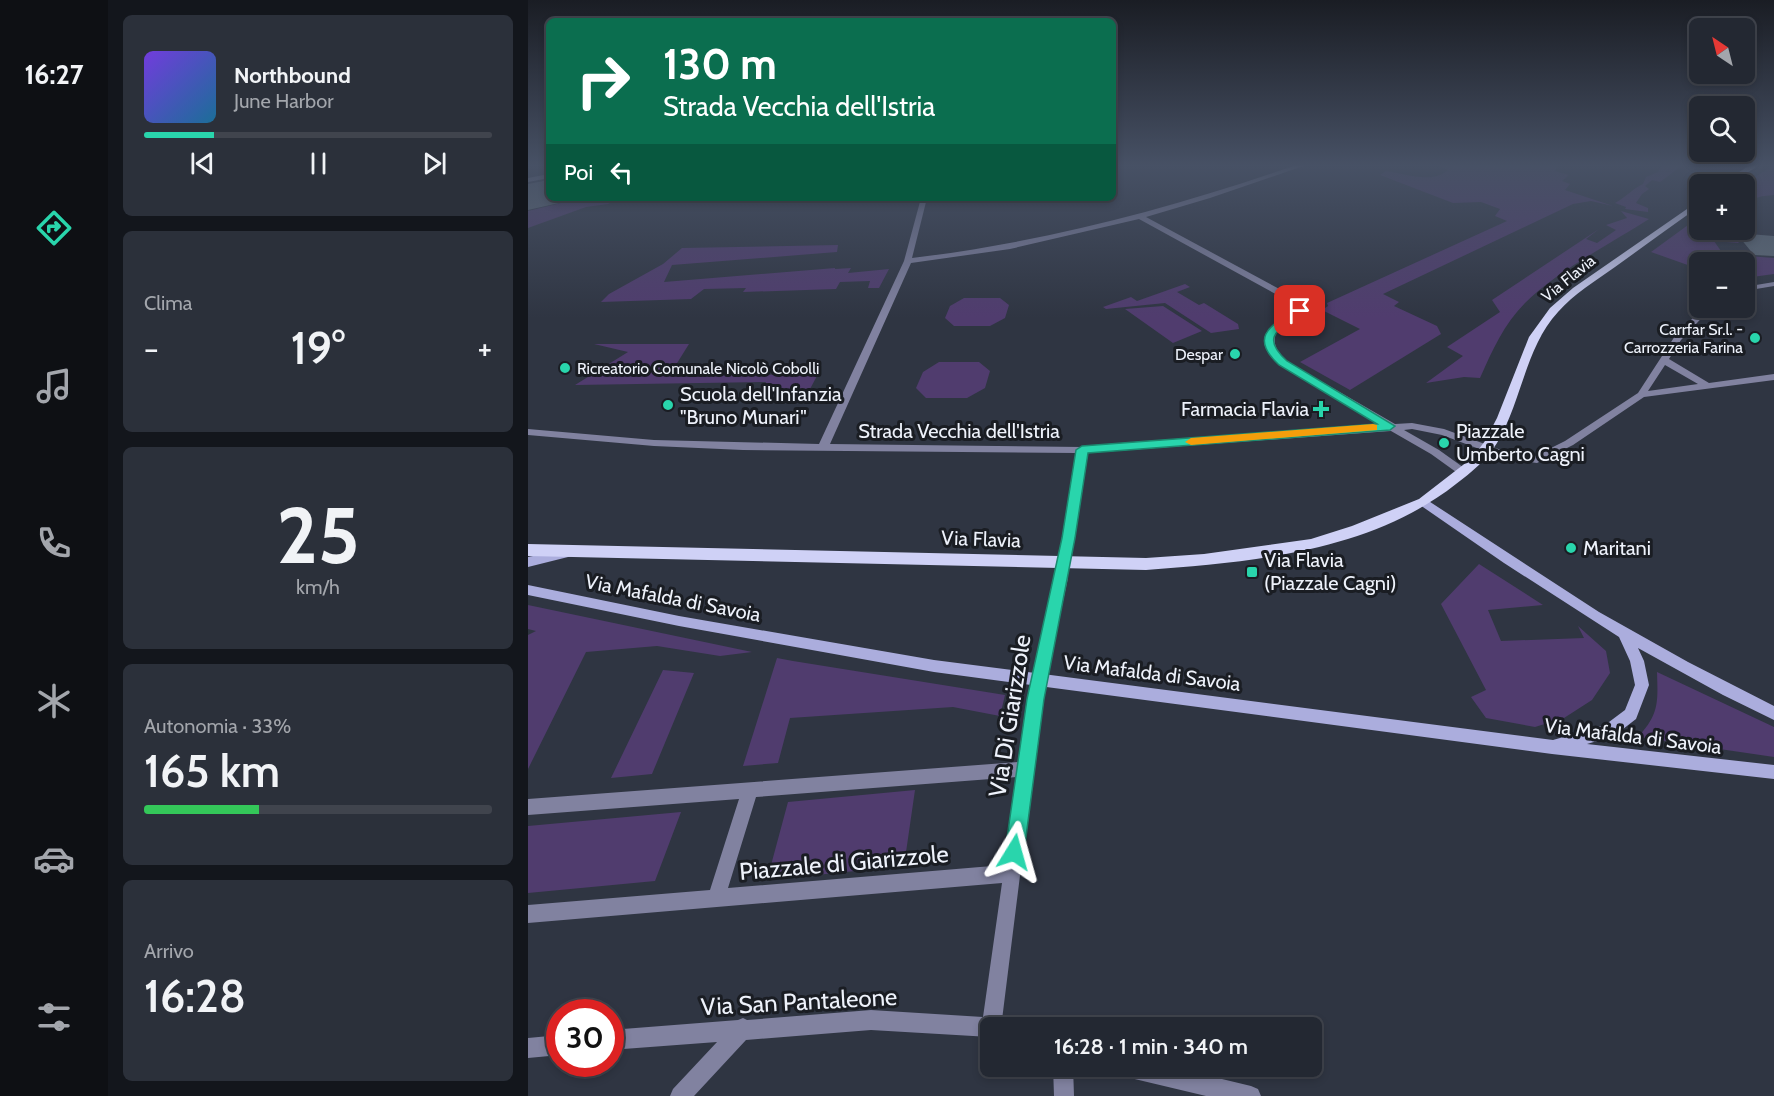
<!DOCTYPE html>
<html lang="it">
<head>
<meta charset="utf-8">
<style>
	body { margin:0; font-family:Cabin,sans-serif; background:#2b303a; color:#f1f3f6; height:100vh; display:flex; flex-direction:column; font-size:22px; white-space:nowrap }
	* { box-sizing:border-box; margin:0 }
	p { font-size:20px; color:#a3a6ac }
	.icon { flex:none; width:33px; height:33px; fill:none; stroke:currentColor; stroke-width:2; stroke-linecap:round; stroke-linejoin:round }
	.map { position:relative; flex:1; overflow:hidden }
	.details { display:flex; flex-direction:column; gap:15px; padding:15px; background:#13161c; width:420px }
	.details>* { flex:none }
	.top-card { position:absolute; left:18px; top:18px; width:570px; height:183px; border-radius:9px; box-shadow:0 3px 9px #0003,0 0 0 2px #40444d; background:#0b6e4f; color:#fff; overflow:hidden }
	.needle { width:39px; rotate:325deg }
	.tools { position:absolute; left:1161px; top:18px; display:grid; gap:12px }
	.tools a { display:grid; place-items:center; width:66px; height:66px; border-radius:9px; background:#232832; box-shadow:0 3px 9px #0003,0 0 0 2px #40444d; font-size:30px }
	.speed { position:absolute; left:18px; top:999px; display:flex; gap:12px; font-size:30px; font-weight:700; text-align:center }
	.speed>* { display:grid; place-content:center; width:78px; height:78px; border-radius:50%; background:#232832; box-shadow:0 3px 9px #0003,0 0 0 2px #40444d; line-height:1 }
	.speed .limit { border:9px solid #d22; background:#fff; color:#111 }
	.pin { position:absolute; display:grid; place-items:center; width:51px; height:51px; color:#fff; margin:-26px; border-radius:12px; box-shadow:0 3px 9px #0006 }
	.me { position:absolute; width:66px; margin:-33px; rotate:8deg; stroke-linejoin:round; filter:drop-shadow(0 0 4px #0008) }
	.turn { display:flex; align-items:center; gap:21px; height:126px; padding:0 18px; font-size:27px }
	.turn .icon { width:78px; height:78px; stroke-width:2.5 }
	.turn b { display:block; font-size:42px; line-height:51px }
	.then { display:flex; align-items:center; height:57px; padding:0 18px; background:#0003; gap:12px; font-size:22px }
	.big { font-size:45px; font-weight:600; line-height:1.1 }
	.details .widget { flex:1; display:flex; flex-direction:column; justify-content:center; gap:9px; min-width:0; padding:0 21px; border-radius:9px; background:#2b303a }
	.details .dial { align-items:center; gap:0 }
	.dial b { font-size:78px; line-height:1 }
	.song { display:flex; align-items:center; gap:18px }
	.cover { width:72px; height:72px; border-radius:9px; background:linear-gradient(135deg,hsl(260 70% 55%),hsl(200 70% 35%)) }
	.played { height:6px; border-radius:3px; background:linear-gradient(90deg,#29d5ac 20%,#40444d 20%) }
	.keys { display:flex; justify-content:space-around; direction:ltr }
	.heat { display:flex; justify-content:space-between; align-items:center; font-size:33px; direction:ltr }
	.charge { height:9px; border-radius:4px; background:linear-gradient(90deg,#34c759 33%,#40444d 0) }
	.trip { position:absolute; left:452px; top:1017px; width:342px; height:60px; border-radius:9px; background:#232832; box-shadow:0 3px 9px #0003,0 0 0 2px #40444d; font-weight:600; line-height:60px; text-align:center }
	main { display:flex; flex:1; min-height:0 }
	.dock { display:flex; flex-direction:column; width:108px; justify-content:space-around; align-items:center; background:#0e1014; color:#a3a6ac }
	.dock .icon { width:42px; height:42px }
	.dock .current { color:#29d5ac }
	.dock b { font-size:27px; color:#f1f3f6 }
	.map>svg:first-child { display:block }
	.green { fill:#503c6e }
	.building { fill:#606d79 }
	.lines { fill:none; stroke-linecap:round; stroke-linejoin:round }
	.street { fill:#8182a0; fill-rule:evenodd }
	.secondary { fill:#abaddd; fill-rule:evenodd }
	.primary { fill:#cfd1f6; fill-rule:evenodd }
	.street-bridge-far1 { stroke:#8182a0; stroke-width:11 }
	.street-bridge { stroke:#8182a0; stroke-width:14 }
	.route { fill:#29d5ac; stroke:#1b8a70; stroke-width:1.5 }
	.slow { fill:#f59e0b }
	.poi-dot { fill:#29d5ac; stroke:#1a1d23; stroke-width:2 }
	.labels { text-anchor:middle; stroke-width:6; stroke-linejoin:round; paint-order:stroke }
	.far-street-label { font-size:16px; fill:#eef2fb; stroke:#1a1d23 }
	.far-poi-label { font-size:16px; fill:#eef2fb; stroke:#1a1d23; text-anchor:end }
	.poi-label { font-size:20px; fill:#eef2fb; stroke:#1a1d23; text-anchor:start }
	.street-label { font-size:20px; fill:#eef2fb; stroke:#1a1d23 }
	.near-street-label { font-size:24px; fill:#eef2fb; stroke:#1a1d23 }
</style>
</head>
<body>
<main>
<nav class="dock">
<b>16:27</b>
<svg class="icon current" aria-label="directions" viewBox="0 0 24 24"><path d="M12 3l9 9-9 9-9-9zM9 14v-3h6M13 9l2 2-2 2"/></svg>
<svg class="icon" aria-label="music" viewBox="0 0 24 24"><path d="M9 18V5l10-2v13"/><circle cx="6" cy="18" r="3"/><circle cx="16" cy="16" r="3"/></svg>
<svg class="icon" aria-label="phone" viewBox="0 0 24 24"><path d="M5 4h4l2 5-3 2q2 4 5 5l2-3 5 2v4C11 20 4 13 5 4z"/></svg>
<svg class="icon" aria-label="climate" viewBox="0 0 24 24"><path d="M12 3v18M4 7l16 10M4 17L20 7"/></svg>
<svg class="icon" aria-label="car" viewBox="0 0 24 24"><path d="M5 17H2v-5l4-1 3-4h7l3 4 3 1v5h-3M9 17h6M6 11h13"/><circle cx="7" cy="17" r="2"/><circle cx="17" cy="17" r="2"/></svg>
<svg class="icon" aria-label="filters" viewBox="0 0 24 24"><path d="M4 7h16M4 17h16"/><circle cx="9" cy="7" r="2"/><circle cx="15" cy="17" r="2"/></svg>
</nav>
<section class="details">
<div class="widget">
<div class="song"><i class="cover"></i><div><b>Northbound</b><p>June Harbor</p></div></div>
<div class="played"></div>
<div class="keys"><svg class="icon" aria-label="previous" viewBox="0 0 24 24"><path d="M18 5L8 12l10 7zM5 5v14"/></svg><svg class="icon" aria-label="pause" viewBox="0 0 24 24"><path d="M8 5v14M16 5v14"/></svg><svg class="icon" aria-label="next" viewBox="0 0 24 24"><path d="M6 5l10 7-10 7zM19 5v14"/></svg></div>
</div>
<div class="widget"><p>Clima</p>
<div class="heat"><a>−</a><b class="big">19°</b><a>+</a></div>
</div>
<div class="widget dial"><b>25</b><p>km/h</p></div>
<div class="widget"><p>Autonomia · 33%</p><b class="big">165 km</b><div class="charge"></div></div>
<div class="widget"><p>Arrivo</p><b class="big">16:28</b></div>
</section>
<div class="map">
<svg width="1246" height="1096" viewBox="0 0 1246 1096">
	<rect width="100%" height="100%" fill="#2f3542"/>
	<path class="green" d="M 907,164 L 1020,164 L 1029,167 L 1027,171 L 1041,175 L 1034,181 L 1042,184 L 1037,190 L 1085,206 L 1063,201 L 1045,204 L 855,294 L 871,302 L 866,306 L 909,326 L 913,334 L 822,390 L 772,362 L 832,329 L 794,310 L 800,306 L 799,303 L 979,221 L 967,216 L 972,209 L 953,202 L 925,203 L 852,175 L 858,171 C 878,174 904,184 920,170 Z
		M 1135,164 L 1156,164 L 1132,182 L 1124,180 L 1117,186 L 1121,189 L 1114,194 L 1108,203 L 1120,208 L 1120,212 L 1097,209 L 1098,207 L 1087,203 C 1098,197 1104,189 1115,184 L 1118,177 L 1130,172 Z
		M 1246,165 L 1246,195 C 1232,196 1223,197 1217,210 L 1216,184 Z
		M 30,198 L 92,198 L 80,204 L 58,207 L 0,228 L 0,211 L 33,203 Z
		M 1093,211 L 1121,219 C 1082,244 1029,271 997,303 C 976,324 964,351 952,378 L 936,377 L 898,383 L 935,356 L 919,347 L 972,312 L 964,300 L 1071,229 L 1058,239 L 1069,243 L 1088,230 L 1078,225 L 1099,218 Z
		M 1171,217 L 1172,230 L 1214,230 L 1216,232 L 1203,231 L 1211,243 L 1186,241 L 1195,254 L 1246,258 L 1246,274 L 1217,278 L 1216,262 L 1172,262 L 1171,269 L 1123,252 Z
		M 310,245 L 309,252 L 144,265 L 136,282 L 307,268 L 307,269 L 323,268 L 320,273 L 361,269 L 351,288 L 340,288 L 342,281 L 312,282 L 308,289 L 215,292 L 218,288 L 176,289 L 163,299 L 73,302 L 81,294 L 135,264 L 154,248 Z
		M 657,284 L 662,287 L 649,292 L 671,305 L 676,303 L 710,324 L 711,329 L 683,333 L 637,303 L 578,309 L 575,307 L 603,297 L 609,301 Z
		M 436,298 L 472,298 L 481,305 L 477,318 L 462,326 L 426,326 L 417,318 L 422,306 Z
		M 635,306 L 674,331 L 645,343 L 597,309 Z
		M 66,344 L 161,344 L 141,376 L 290,374 L 282,389 L 235,390 L 238,382 L 47,385 L 100,352 Z
		M 411,362 L 451,362 L 462,371 L 457,388 L 439,398 L 398,398 L 388,388 L 395,372 Z
		M 951,564 L 1015,605 L 960,610 L 973,641 L 1056,638 L 1050,626 L 1078,651 L 1082,673 L 1064,700 L 1036,718 L 1007,727 L 958,718 L 943,697 L 958,690 L 913,604 Z
		M 0,605 L 224,652 L 192,656 L 129,646 L 58,652 L 0,769 L 0,635 L 8,631 L 0,629 Z
		M 249,658 L 265,661 L 477,695 L 472,716 L 425,707 L 262,718 L 250,763 L 215,766 Z
		M 135,670 L 166,673 L 124,774 L 83,778 Z
		M 1129,672 L 1246,727 L 1246,757 L 1110,737 C 1131,714 1130,703 1129,672 Z
		M 387,790 L 376,866 L 239,880 L 260,802 Z
		M 153,812 L 127,881 L 0,893 L 0,826 Z"/>
	<path class="building" d="M 21,180 L 21,198 L 27,198 L 31,203 L 0,210 L 0,184 Z
		M 1208,233 L 1246,236 L 1246,256 L 1226,255 Z"/>
	<g class="lines">
		<path class="street" d="M 771,164 L 781,164 L 682,198 L 618,217 L 770,299 L 777,308 L 776,311 L 748,333 C 744,345 750,353 758,361 L 867,424 L 884,423 L 916,429 L 984,454 L 1007,456 L 1037,441 L 1110,393 L 1147,336 L 1175,308 L 1183,308 L 1153,340 L 1141,359 L 1181,383 L 1246,374 L 1246,380 L 1116,397 L 1045,445 L 1009,463 L 978,459 L 914,435 L 884,429 L 876,430 L 911,450 L 939,470 L 940,473 L 935,477 L 903,454 L 863,431 L 559,453 L 547,538 L 541,542 L 535,538 L 548,453 L 215,450 L 126,446 L 0,435 L 0,429 L 126,440 L 291,444 L 376,261 L 393,198 L 399,198 L 384,258 C 518,242 645,208 771,164 ZM 611,219 L 764,303 L 768,310 C 741,326 726,337 752,365 L 854,425 L 554,447 L 302,444 L 383,263 L 482,249 ZM 1137,365 L 1170,384 L 1120,391 Z
			M 21,174 L 21,178 L 0,182 L 0,178 Z
			M 1246,282 L 1246,286 L 1216,291 L 1216,287 Z
			M 507,693 L 512,694 L 514,699 L 473,1028 L 462,1028 L 462,1037 L 343,1030 L 218,1040 L 166,1096 L 142,1096 L 145,1089 L 189,1042 L 82,1050 L 82,1030 L 210,1020 L 215,1018 L 219,1020 L 343,1010 L 455,1017 L 474,883 L 0,923 L 0,905 L 182,890 L 211,799 L 0,815 L 0,799 L 491,762 L 500,699 L 502,694 ZM 489,777 L 476,865 L 200,888 L 228,797 Z
			M 32,1035 L 32,1055 L 0,1058 L 0,1038 Z
			M 525,1066 L 545,1066 L 546,1096 L 526,1096 Z
			M 584,1066 L 640,1066 L 723,1086 L 730,1089 L 733,1096 L 678,1096 L 594,1076 L 587,1073 Z"/>
		<path class="secondary" d="M 896,498 L 1071,612 L 1160,662 L 1246,706 L 1246,720 L 1195,695 L 1110,648 L 1116,661 L 1121,685 L 1108,719 L 1086,736 L 1059,744 L 1246,765 L 1246,779 L 1024,754 L 406,672 L 151,626 L 0,595 L 0,585 L 151,616 L 406,660 L 1025,740 L 1077,725 L 1097,710 L 1107,685 L 1102,661 L 1091,637 L 976,563 L 892,505 L 890,502 Z
			M 40,549 L 46,553 L 44,556 L 0,567 L 0,557 Z"/>
		<path class="primary" d="M 1224,164 L 1233,164 L 1201,184 L 1192,184 Z
			M 1172,200 L 1172,206 C 1143,226 1115,247 1087,267 C 1067,281 1046,294 1030,312 C 997,348 994,401 969,443 C 958,460 944,472 928,484 C 842,552 723,562 618,570 L 0,556 L 0,544 L 618,558 L 676,554 L 783,539 L 824,526 L 891,499 L 944,458 L 957,441 L 969,418 L 1001,337 L 1022,308 L 1045,288 Z"/>
		<path class="street-bridge-far1" d="M 532,579 L 541,538"/>
		<path class="street-bridge" d="M 507,699 L 533,577"/>
	</g>
	<linearGradient id="sky" x2="0" y2="1"><stop stop-color="#1a1d24"/><stop offset="0.52" stop-color="#475165"/><stop offset="1" stop-color="#475165" stop-opacity="0"/></linearGradient>
	<rect width="1246" height="318" fill="url(#sky)"/>
	<path class="route" d="M 768,309 L 776,311 C 758,328 728,333 759,361 L 867,426 L 862,430 L 560,453 L 547,538 L 516,699 L 496,852 L 493,859 L 486,862 L 480,859 L 477,852 L 499,699 L 534,538 L 548,450 L 554,446 L 849,424 L 751,365 C 721,337 742,326 768,309 Z"/>
	<path class="slow" d="M 845,424 L 849,425 L 849,430 L 663,445 L 657,442 L 663,438 Z"/>
	<g class="poi-dot">
		<circle cx="1227" cy="338" r="6"/>
		<circle cx="707" cy="354" r="6"/>
		<circle cx="37" cy="368" r="6"/>
		<circle cx="140" cy="405" r="6"/>
		<path d="M790 400h6v6h6v6h-6v6h-6v-6h-6v-6h6z"/>
		<circle cx="916" cy="443" r="6"/>
		<circle cx="1043" cy="548" r="6"/>
		<rect x="718" y="566" width="12" height="12" rx="3"/>
	</g>
	<g class="labels">
		<g class="far-street-label">
			<text transform="translate(1040 278) rotate(-39)" y="6">Via Flavia</text>
		</g>
		<g class="far-poi-label">
			<text x="1215" y="335">Carrfar Sr.l. -<tspan x="1215" dy="18">Carrozzeria Farina</tspan></text>
			<text x="695" y="360">Despar</text>
			<text x="49" y="374" text-anchor="start">Ricreatorio Comunale Nicolò Cobolli</text>
		</g>
		<g class="poi-label">
			<text x="152" y="401">Scuola dell'Infanzia<tspan x="152" dy="23">"Bruno Munari"</tspan></text>
			<text x="781" y="416" text-anchor="end">Farmacia Flavia</text>
			<text x="928" y="438">Piazzale<tspan x="928" dy="23">Umberto Cagni</tspan></text>
			<text x="1055" y="555">Maritani</text>
			<text x="736" y="567">Via Flavia<tspan x="736" dy="23">(Piazzale Cagni)</tspan></text>
		</g>
		<g class="street-label">
			<text x="431" y="438">Strada Vecchia dell'Istria</text>
			<text transform="translate(453 539) rotate(2)" y="7">Via Flavia</text>
			<text transform="translate(145 598) rotate(11)" y="7">Via Mafalda di Savoia</text>
			<text transform="translate(624 673) rotate(7)" y="7">Via Mafalda di Savoia</text>
			<text transform="translate(1105 736) rotate(7)" y="7">Via Mafalda di Savoia</text>
		</g>
		<g class="near-street-label">
			<text transform="translate(482 716) rotate(-81)" y="8">Via Di Giarizzole</text>
			<text transform="translate(316 863) rotate(-5)" y="8">Piazzale di Giarizzole</text>
			<text transform="translate(271 1002) rotate(-3)" y="8">Via San Pantaleone</text>
		</g>
	</g>
</svg>
<div class="tools">
<a><svg class="needle" viewBox="-14 -14 28 28"><path d="M0-13l5 13h-10z" fill="#e53935"/><path d="M0 13l5-13h-10z" fill="#a3a6ac"/></svg></a>
<a><svg class="icon" aria-label="search" viewBox="0 0 24 24"><circle cx="10" cy="10" r="6"/><path d="M15 15l6 6"/></svg></a>
<a>+</a>
<a>−</a>
</div>
<div class="speed"><div class="limit">30</div></div>
<div class="pin" style="left:772px;top:311px;background:#d93025"><svg class="icon" aria-label="arrive" viewBox="0 0 24 24"><path d="M6 21V4h12l-3 4 3 4H6"/></svg></div>
<svg class="me" style="left:486px;top:852px" viewBox="-20 -20 40 40"><path d="M0-17L14 15 0 8-14 15z" fill="#29d5ac" stroke="#fff" stroke-width="4"/></svg>
<div class="trip">16:28 · 1 min · 340 m</div>
<div class="top-card">
<div class="turn"><svg class="icon" aria-label="right" viewBox="0 0 24 24"><path d="M7 20v-9h11M14 6l5 5-5 5"/></svg><div><b>130 m</b>Strada Vecchia dell'Istria</div></div>
<div class="then">Poi<svg class="icon" aria-label="left" viewBox="0 0 24 24"><path d="M17 20v-9H6M10 6l-5 5 5 5"/></svg></div>
</div>
</div>
</main>
</body>
</html>
